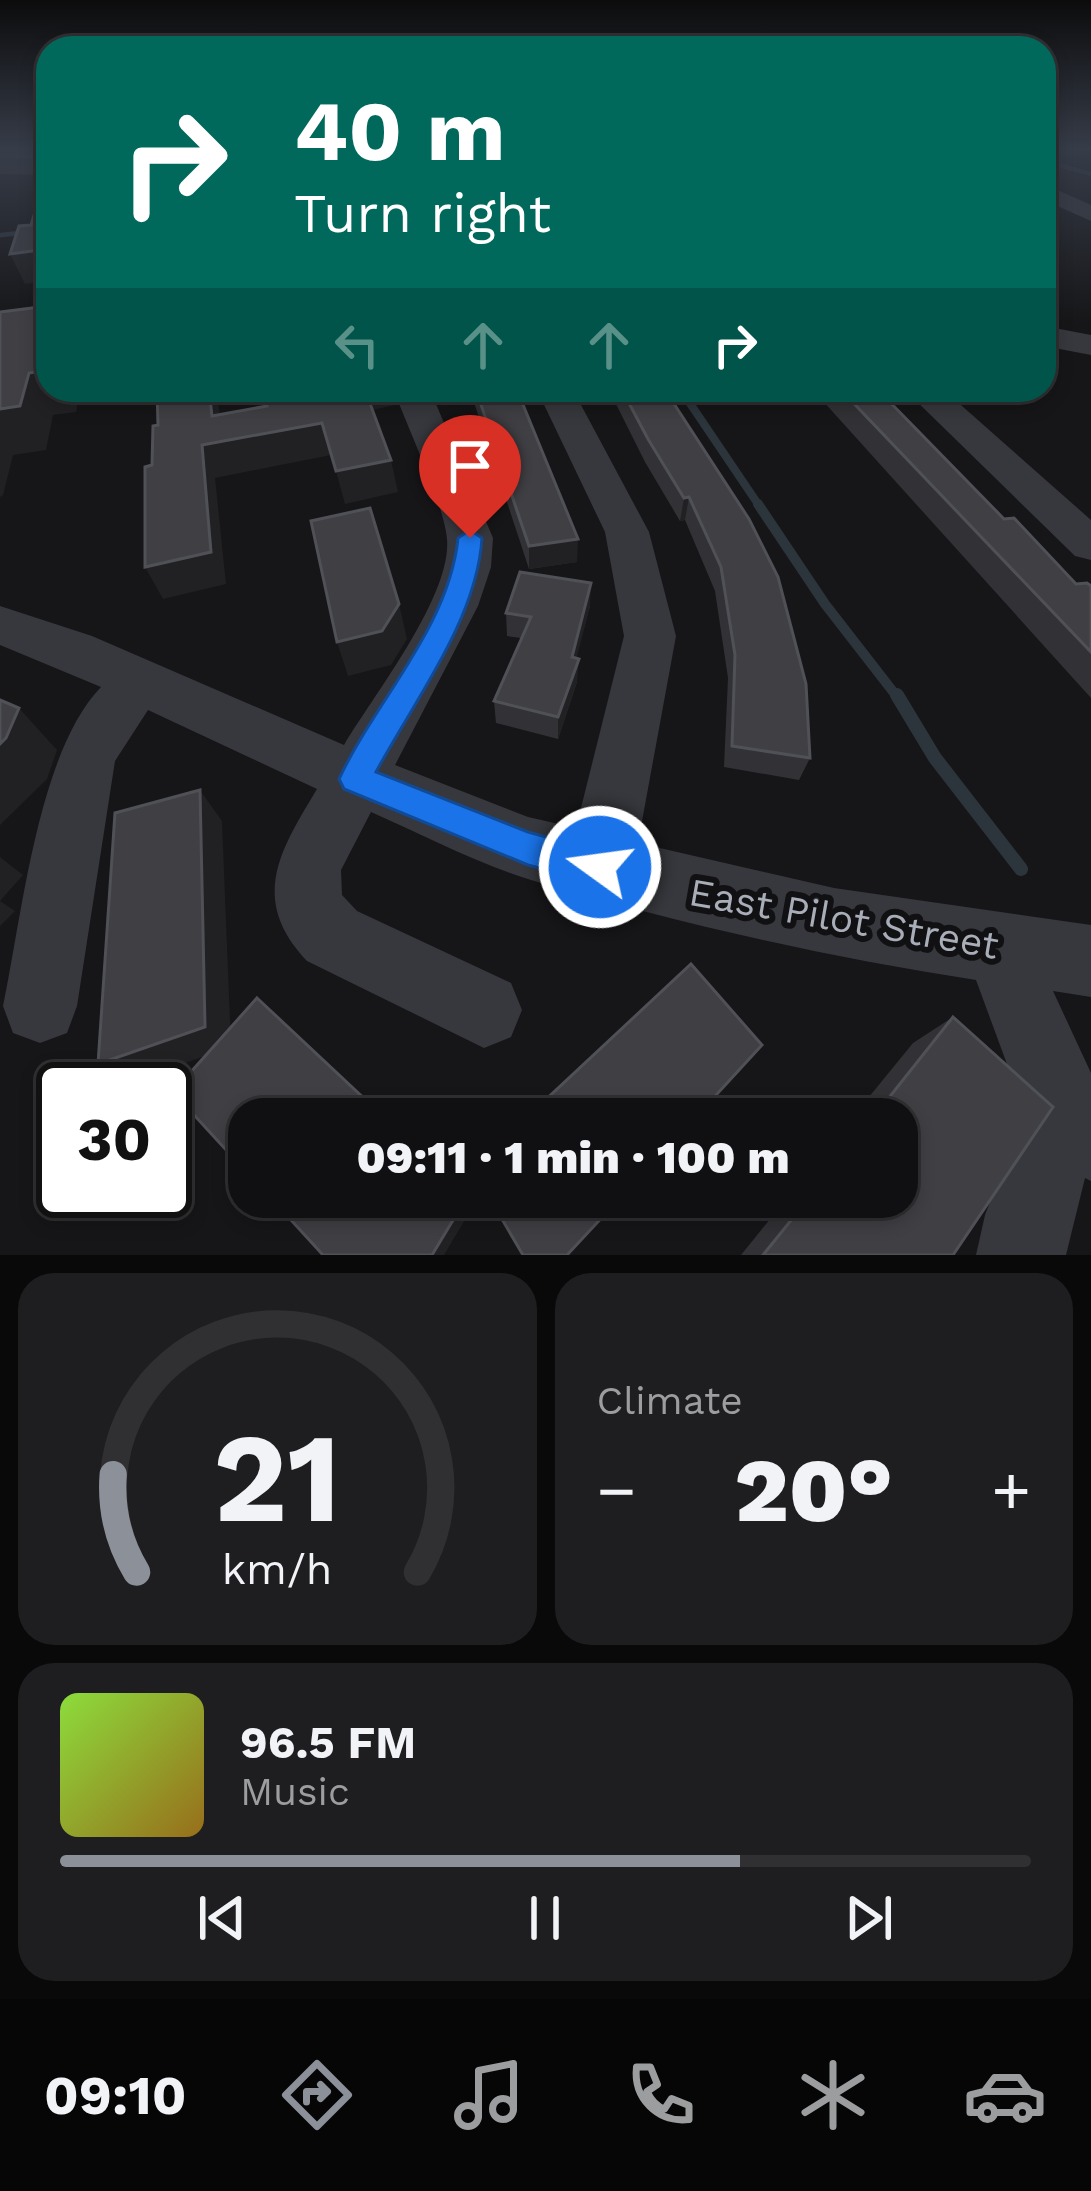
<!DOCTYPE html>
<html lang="en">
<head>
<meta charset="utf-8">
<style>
	body { margin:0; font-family:"Work Sans",sans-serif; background:#1e1e20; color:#f1f3f6; height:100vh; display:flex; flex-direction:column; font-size:45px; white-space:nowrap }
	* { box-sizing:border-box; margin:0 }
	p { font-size:39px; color:#9c9d9f }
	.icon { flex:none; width:66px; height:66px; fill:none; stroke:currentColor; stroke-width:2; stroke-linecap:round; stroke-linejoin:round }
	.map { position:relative; height:1255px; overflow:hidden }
	.panel { display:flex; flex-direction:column; gap:18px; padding:18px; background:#09090a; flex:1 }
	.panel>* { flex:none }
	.top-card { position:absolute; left:36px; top:36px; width:1020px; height:366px; border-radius:36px; box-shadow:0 6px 18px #0003,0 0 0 3px #303032; background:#00695c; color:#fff; overflow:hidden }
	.speed { position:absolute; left:36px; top:1062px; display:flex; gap:24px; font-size:60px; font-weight:700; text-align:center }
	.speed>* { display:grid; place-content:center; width:156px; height:156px; border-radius:50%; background:#101012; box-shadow:0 6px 18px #0003,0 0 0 3px #303032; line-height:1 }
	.speed .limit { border:6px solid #111; border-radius:18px; background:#fff; color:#111 }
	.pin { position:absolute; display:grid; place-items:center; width:102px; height:102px; color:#fff; margin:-123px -51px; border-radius:50% 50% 50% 0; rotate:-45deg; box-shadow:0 0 12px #0007 }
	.pin .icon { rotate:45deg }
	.me { position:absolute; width:132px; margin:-66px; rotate:284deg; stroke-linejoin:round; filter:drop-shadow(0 0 9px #0008) }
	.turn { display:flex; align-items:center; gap:42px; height:252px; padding:0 60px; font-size:54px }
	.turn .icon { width:156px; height:156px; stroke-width:2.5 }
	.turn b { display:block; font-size:84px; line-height:102px }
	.lanes { display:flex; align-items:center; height:114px; padding:0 60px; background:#0003; justify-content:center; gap:60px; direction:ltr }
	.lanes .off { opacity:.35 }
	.big { font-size:90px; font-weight:800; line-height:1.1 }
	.panel .widget { flex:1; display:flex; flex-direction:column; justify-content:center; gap:18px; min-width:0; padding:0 42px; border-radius:36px; background:#1e1e20 }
	.panel .dial { align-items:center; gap:0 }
	.dial svg { height:312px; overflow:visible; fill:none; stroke:#303032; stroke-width:7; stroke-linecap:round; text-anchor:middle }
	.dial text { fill:#f1f3f6; stroke:none }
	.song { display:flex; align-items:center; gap:36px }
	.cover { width:144px; height:144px; border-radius:18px; background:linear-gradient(135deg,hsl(90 70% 55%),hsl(40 70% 35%)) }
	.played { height:12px; border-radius:6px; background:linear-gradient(90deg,#8c9099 70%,#303032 70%) }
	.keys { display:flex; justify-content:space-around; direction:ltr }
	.heat { display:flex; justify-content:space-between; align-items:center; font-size:66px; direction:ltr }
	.panel .tiles { flex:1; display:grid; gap:18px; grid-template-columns:1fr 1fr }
	.widget:last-child { grid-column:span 2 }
	.trip { position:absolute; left:228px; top:1098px; width:690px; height:120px; border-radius:36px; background:#101012; box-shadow:0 6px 18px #0003,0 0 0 3px #303032; font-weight:800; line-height:120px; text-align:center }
	.menu { display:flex; height:192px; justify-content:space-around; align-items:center; background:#060607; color:#9c9d9f }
	.menu .icon { width:84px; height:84px }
	.menu .active { color:#8c9099 }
	.menu b { font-size:54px; color:#f1f3f6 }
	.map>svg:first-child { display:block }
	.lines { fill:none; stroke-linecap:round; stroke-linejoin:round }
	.stream-far3 { stroke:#2c353c; stroke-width:4.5 }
	.stream-far2 { stroke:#2c353c; stroke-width:8 }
	.stream-far1 { stroke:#2c353c; stroke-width:10 }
	.stream { stroke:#2c353c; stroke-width:14 }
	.minor { fill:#37383d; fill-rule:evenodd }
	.wall { fill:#323236 }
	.shaded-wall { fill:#212124 }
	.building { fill:#3f3f44; stroke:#4f5156; stroke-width:3 }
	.route { fill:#1a73e8; stroke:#114b97; stroke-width:3 }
	.labels { text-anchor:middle; stroke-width:12; stroke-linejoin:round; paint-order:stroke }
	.near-street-label { font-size:39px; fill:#a8adb8; stroke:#111113 }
</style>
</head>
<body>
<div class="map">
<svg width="1091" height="1255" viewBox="0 0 1091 1255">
	<rect width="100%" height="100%" fill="#161618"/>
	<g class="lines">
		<path class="stream-far3" d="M 1044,161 L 1091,174
			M 1,235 L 48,230"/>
		<path class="stream-far2" d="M 681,390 L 760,507"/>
		<path class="stream-far1" d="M 758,504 L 825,604 L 898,698"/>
		<path class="stream" d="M 897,695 L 935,758 L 1021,869"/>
		<path class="minor" d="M 1044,184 L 1091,205 L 1091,221 L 1044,200 Z
			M 1044,326 L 1091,335 L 1091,355 L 1044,346 Z
			M 394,390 L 430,390 L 493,538 L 491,567 L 478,606 L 395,765 L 528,817 L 576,828 L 624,636 L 605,532 L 537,390 L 573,390 L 649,532 L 676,636 L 638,843 L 834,888 L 1091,925 L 1091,997 L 1053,991 L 1091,1073 L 1091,1181 L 1085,1178 L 1066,1255 L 976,1255 L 985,1215 L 1025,1113 L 976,980 C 826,957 676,923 531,880 C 476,863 423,835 371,812 L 341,870 L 342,895 L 357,911 L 511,983 L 522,1010 L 511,1037 L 484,1048 L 307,961 C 248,899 281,849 317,789 L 148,710 L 115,761 L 77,1006 L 67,1033 L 40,1043 L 13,1033 L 3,1006 C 22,916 38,752 101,687 L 0,645 L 0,606 L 92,636 L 344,745 C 373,696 452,596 447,539 C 444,504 407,427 394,390 Z
			M 905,390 L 944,390 L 1091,520 L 1091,560 L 1075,556 Z"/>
	</g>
	<path class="wall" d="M 0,148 L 48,148 L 48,175 L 0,174 Z
		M 470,390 L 517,390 L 577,562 L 529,569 Z
		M 609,390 L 665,390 L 810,758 L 799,780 L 724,767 L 728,678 L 715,591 L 685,520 L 680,521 L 645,462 Z
		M 813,390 L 878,390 L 1004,519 L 1076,584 L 1091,586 L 1091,698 Z
		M 590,606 L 576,658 L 577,682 L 558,739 L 496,723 L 494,701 L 521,638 L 507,636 L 506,613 Z
		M 953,1017 L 953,1255 L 741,1255 L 788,1197 L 897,1197 L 897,1119 L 851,1119 L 913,1043 Z"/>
	<path class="shaded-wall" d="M 48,249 L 48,281 L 25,284 L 10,254 Z
		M 48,370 L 48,390 L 80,390 L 76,412 L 53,415 L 46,450 L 13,455 L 3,495 L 0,497 L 0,409 L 29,373 Z
		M 209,390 L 216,390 L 224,441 L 322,423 L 331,455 L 215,478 L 226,584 L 163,599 L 145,567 L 202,445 L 212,416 Z
		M 363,390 L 392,390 L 395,405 L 368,411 Z
		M 391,460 L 398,492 L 345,504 L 336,471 Z
		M 689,497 L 685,520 L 680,521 L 684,498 Z
		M 578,539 L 577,562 L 529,569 L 529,546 Z
		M 591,583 L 590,606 L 571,680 L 572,657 Z
		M 399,604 L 407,639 L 391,665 L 348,676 L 337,642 Z
		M 579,659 L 577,682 L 558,739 L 558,717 Z
		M 19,708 L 57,750 L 47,779 L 0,825 L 0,744 Z
		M 200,790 L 222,821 L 231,1047 L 133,1081 L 98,1064 Z
		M 0,857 L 23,875 L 0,901 L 15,911 L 0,926 Z
		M 467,1197 L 475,1203 L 444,1255 L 432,1255 Z"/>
	<path class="building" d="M 0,148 L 48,148 L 48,157 L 0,156 Z
		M 48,211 L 48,249 L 10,254 L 19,226 L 31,225 L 35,212 Z
		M 48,306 L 46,318 L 48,319 L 48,370 L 29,373 L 20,406 L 0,409 L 0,312 Z
		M 157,390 L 209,390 L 212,416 L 267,406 L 264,390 L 365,390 L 391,460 L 336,471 L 322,423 L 202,445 L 211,552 L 145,567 L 145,467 L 152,465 L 153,426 L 158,425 Z
		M 476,390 L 517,390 L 578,539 L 529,546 Z
		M 622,390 L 665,390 L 749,519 L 778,577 L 806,684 L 810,758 L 732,746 L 735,655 L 721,567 L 689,497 L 684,498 L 648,439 Z
		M 841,390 L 878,390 L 1004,519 L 1014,518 L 1076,584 L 1087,583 L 1091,586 L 1091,652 Z
		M 370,508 L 399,604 L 382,631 L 337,642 L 311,521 Z
		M 520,572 L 591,583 L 572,657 L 579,659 L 558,717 L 494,701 L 531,617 L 506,613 Z
		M 0,700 L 19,708 L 6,738 L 0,744 Z
		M 200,790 L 205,1027 L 98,1064 L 115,813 Z
		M 691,964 L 762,1045 L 694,1119 L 525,1119 Z
		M 257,998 L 386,1119 L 249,1119 L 249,1175 L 173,1092 Z
		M 953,1017 L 1053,1107 L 953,1255 L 763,1255 L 810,1197 L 897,1197 L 897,1119 L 872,1119 Z
		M 270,1197 L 467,1197 L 432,1255 L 323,1255 Z
		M 489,1197 L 621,1197 L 567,1255 L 523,1255 Z"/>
	<linearGradient id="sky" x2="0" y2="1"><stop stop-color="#0c0c0d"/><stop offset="0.46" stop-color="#363c48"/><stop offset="1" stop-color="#363c48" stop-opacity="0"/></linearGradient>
	<rect width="1091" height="324" fill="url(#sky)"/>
	<path class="route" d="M 470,530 L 482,538 C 477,620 414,701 376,772 L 528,832 L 613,855 L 618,867 L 613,879 L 600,884 L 528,865 L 344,789 L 339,779 C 376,700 449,627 458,538 Z"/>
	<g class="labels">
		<g class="near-street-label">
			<text transform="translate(844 918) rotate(10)" y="14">East Pilot Street</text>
		</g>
	</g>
</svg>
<div class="speed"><div class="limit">30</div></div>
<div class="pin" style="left:470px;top:538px;background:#d93025"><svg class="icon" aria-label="arrive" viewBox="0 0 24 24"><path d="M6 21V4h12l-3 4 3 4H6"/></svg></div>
<svg class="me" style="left:600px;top:867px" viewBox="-20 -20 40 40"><circle r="17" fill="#1a73e8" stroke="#fff" stroke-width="3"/><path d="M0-11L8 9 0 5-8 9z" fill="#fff"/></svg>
<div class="trip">09:11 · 1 min · 100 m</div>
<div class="top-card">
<div class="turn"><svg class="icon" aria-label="right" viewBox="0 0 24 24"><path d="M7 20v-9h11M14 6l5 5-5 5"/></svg><div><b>40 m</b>Turn right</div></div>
<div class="lanes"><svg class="icon off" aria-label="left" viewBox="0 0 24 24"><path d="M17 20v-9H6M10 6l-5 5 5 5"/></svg><svg class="icon off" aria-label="ahead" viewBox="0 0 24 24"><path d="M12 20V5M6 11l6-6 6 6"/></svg><svg class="icon off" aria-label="ahead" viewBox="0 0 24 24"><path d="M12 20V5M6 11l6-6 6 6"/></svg><svg class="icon" aria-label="right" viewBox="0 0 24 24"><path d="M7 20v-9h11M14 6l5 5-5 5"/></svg></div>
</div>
</div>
<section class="panel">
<div class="tiles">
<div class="widget dial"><svg viewBox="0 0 100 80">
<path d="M14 69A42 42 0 1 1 86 69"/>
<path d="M14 69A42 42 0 0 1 8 44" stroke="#8c9099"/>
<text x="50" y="56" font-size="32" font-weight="700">21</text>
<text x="50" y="72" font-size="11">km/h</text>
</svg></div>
<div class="widget"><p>Climate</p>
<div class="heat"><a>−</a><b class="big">20°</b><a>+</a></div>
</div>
<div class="widget">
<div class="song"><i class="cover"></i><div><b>96.5 FM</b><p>Music</p></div></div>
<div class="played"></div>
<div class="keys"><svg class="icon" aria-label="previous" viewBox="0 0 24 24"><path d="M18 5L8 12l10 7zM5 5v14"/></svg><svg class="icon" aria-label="pause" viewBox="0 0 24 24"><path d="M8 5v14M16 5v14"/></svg><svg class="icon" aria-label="next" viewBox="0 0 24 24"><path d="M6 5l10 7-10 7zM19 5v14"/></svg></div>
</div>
</div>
</section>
<nav class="menu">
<b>09:10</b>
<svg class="icon active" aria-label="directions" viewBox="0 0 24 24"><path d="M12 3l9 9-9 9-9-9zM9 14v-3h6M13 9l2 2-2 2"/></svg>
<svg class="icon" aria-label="music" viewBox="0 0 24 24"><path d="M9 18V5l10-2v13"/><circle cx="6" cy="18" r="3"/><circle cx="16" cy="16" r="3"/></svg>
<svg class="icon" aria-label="phone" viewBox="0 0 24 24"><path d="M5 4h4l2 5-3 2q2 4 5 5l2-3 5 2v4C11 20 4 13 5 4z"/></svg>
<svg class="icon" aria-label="climate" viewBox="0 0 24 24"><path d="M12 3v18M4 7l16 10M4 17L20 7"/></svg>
<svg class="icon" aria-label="car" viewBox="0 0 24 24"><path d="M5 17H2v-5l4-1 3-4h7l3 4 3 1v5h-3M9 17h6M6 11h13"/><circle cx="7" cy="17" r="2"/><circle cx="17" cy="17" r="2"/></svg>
</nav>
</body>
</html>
